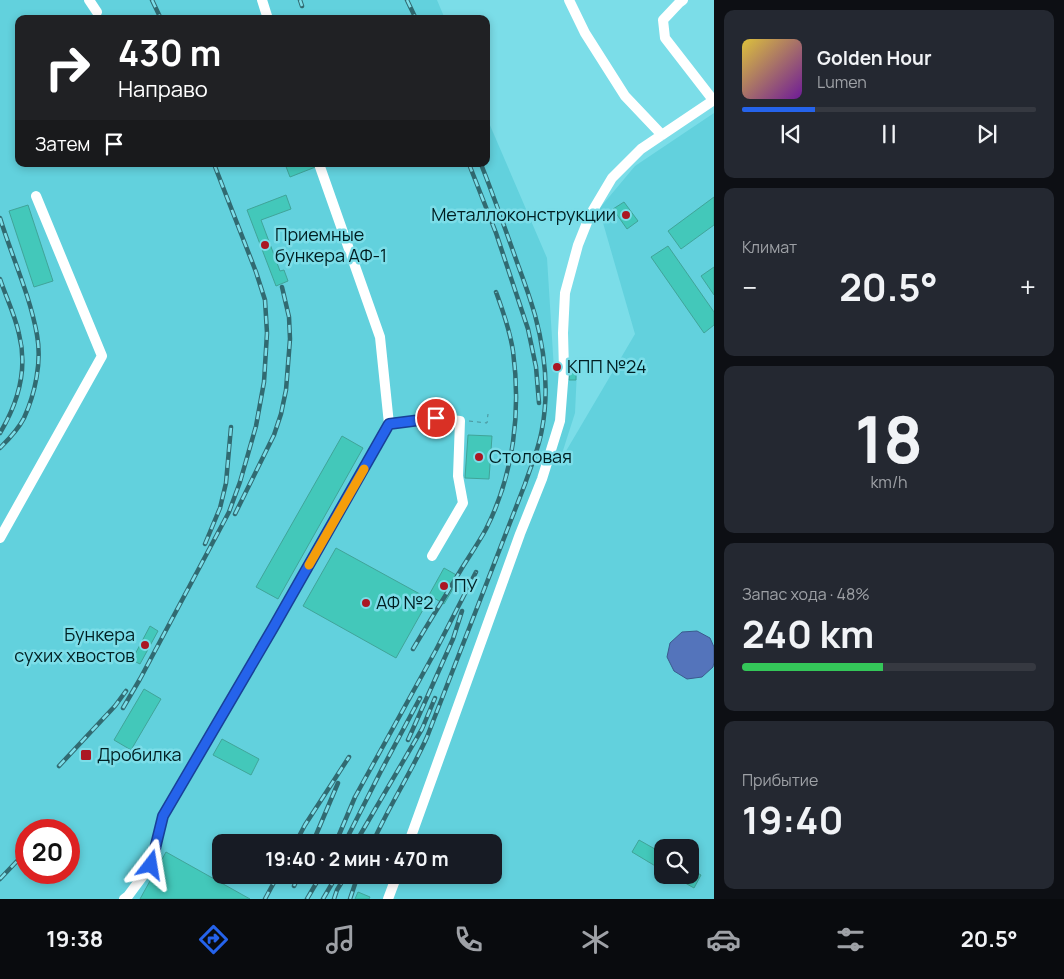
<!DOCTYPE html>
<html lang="ru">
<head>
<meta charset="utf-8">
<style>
	body { margin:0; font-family:Manrope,sans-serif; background:#242831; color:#f1f3f6; height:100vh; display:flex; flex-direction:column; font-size:19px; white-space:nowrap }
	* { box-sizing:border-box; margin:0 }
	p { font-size:16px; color:#9ea1a6 }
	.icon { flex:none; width:28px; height:28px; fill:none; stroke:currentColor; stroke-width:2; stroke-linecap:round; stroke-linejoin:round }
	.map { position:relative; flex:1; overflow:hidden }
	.drawer { display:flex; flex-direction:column; gap:10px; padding:10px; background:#0d0f14; width:350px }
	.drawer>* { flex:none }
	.top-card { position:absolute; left:15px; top:15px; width:475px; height:152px; border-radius:10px; box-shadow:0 2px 8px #0003; background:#202124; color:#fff; overflow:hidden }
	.controls { position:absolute; left:654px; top:839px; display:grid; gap:10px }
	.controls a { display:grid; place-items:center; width:45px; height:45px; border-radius:10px; background:#171b24; box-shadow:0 2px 8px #0003; font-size:25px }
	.speed { position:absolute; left:15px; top:819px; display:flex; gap:10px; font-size:25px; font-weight:700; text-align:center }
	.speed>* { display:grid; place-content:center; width:65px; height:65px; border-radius:50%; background:#171b24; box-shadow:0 2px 8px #0003; line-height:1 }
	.speed .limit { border:8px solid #d22; background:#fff; color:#111 }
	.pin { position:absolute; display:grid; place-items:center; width:42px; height:42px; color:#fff; margin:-21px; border:2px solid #fff; border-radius:50%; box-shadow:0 1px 5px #0007 }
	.me { position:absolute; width:55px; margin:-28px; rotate:14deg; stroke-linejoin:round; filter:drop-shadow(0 0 4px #0008) }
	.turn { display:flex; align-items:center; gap:18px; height:105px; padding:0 20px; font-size:22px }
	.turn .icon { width:65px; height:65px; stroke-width:2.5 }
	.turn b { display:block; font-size:35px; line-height:42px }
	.then { display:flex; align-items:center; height:48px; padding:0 20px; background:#0003; gap:10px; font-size:19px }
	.big { font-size:38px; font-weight:700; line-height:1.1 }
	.drawer .widget { flex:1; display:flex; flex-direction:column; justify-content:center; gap:8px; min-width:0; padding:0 18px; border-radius:10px; background:#242831 }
	.drawer .dial { align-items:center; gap:0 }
	.dial b { font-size:65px; line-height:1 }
	.song { display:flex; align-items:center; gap:15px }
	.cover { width:60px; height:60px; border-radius:8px; background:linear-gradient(135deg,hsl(50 70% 55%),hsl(280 70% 35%)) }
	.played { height:5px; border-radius:2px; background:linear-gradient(90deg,#2563eb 25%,#363941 25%) }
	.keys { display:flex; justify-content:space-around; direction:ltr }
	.heat { display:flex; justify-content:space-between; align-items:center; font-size:28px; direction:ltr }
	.charge { height:8px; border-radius:4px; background:linear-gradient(90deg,#34c759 48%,#363941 0) }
	.trip { position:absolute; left:212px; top:834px; width:290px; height:50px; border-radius:10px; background:#171b24; box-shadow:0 2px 8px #0003; font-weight:700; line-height:50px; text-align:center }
	.tabs { display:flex; height:80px; justify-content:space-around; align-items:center; background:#090b0e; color:#9ea1a6 }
	.tabs .icon { width:35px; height:35px }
	.tabs .current { color:#2563eb }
	.tabs b { font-size:22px; color:#f1f3f6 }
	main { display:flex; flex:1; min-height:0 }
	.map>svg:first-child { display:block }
	.built { fill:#62d1dd; fill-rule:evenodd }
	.water { fill:#5474bb; stroke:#3b5a8d }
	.building { fill:#43c8ba; stroke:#40a499 }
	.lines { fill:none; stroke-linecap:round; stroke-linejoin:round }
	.path { stroke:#4a9199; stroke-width:1; stroke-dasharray:4 4; stroke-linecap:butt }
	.minor { stroke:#fff; stroke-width:10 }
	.rail-casing { stroke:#316a71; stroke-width:4.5 }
	.rail { stroke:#7bdde8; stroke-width:2.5; stroke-dasharray:8; stroke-linecap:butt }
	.route-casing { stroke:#184099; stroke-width:12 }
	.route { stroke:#2563eb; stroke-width:9 }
	.slow { stroke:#f59e0b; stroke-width:9 }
	.poi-dot { fill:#ab1723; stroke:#7bdde8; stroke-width:2 }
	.labels { text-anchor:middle; stroke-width:5; stroke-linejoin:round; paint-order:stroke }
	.poi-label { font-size:18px; fill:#001f22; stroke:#7bdde8; text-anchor:start }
</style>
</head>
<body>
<main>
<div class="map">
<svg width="714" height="899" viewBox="0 0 714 899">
	<rect width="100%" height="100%" fill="#7bdde8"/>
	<path class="built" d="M 0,0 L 437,0 L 445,19 L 19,19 L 19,164 L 486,164 L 486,116 L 547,258 L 554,370 L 577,370 L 575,413 L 559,463 L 635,334 L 599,209 L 635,166 L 714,113 L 714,899 L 0,899 ZM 26,830 L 69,830 L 69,872 L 26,872 ZM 221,842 L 494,842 L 494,875 L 221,875 ZM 662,848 L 690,848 L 690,875 L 662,875 Z"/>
	<path class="water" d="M 697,631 L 710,638 L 714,647 L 714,662 L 713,667 L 702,677 L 687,679 L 674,671 L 667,657 L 670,643 L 682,632 Z"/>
	<path class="building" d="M 285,164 L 317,164 L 318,166 L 290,177 Z
		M 286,195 L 291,209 L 261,220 L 280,271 L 284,270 L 288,281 L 276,286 L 247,210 Z
		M 714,197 L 714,225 L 681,249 L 668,231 Z
		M 624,202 L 638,221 L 627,229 L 613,209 Z
		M 28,205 L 53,281 L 34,287 L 9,211 Z
		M 668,246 L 714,312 L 714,325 L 704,333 L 651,257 Z
		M 714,267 L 714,295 L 701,276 Z
		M 570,372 L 576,373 L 576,380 L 569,380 Z
		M 468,435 L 492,436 L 489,479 L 465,478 Z
		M 342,436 L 363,448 L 278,599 L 256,587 Z
		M 336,548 L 429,599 L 396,658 L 303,606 Z
		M 444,568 L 460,577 L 444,604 L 429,595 Z
		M 150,626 L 158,631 L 140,664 L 132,660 Z
		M 144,689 L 161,699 L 131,750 L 114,740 Z
		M 222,739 L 259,759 L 251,775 L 213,755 Z
		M 639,840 L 662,853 L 662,870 L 632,852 Z
		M 166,852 L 250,899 L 140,899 Z
		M 690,869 L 701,875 L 694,888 L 671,875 L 690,875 Z
		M 358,892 L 370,897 L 369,899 L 355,899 Z"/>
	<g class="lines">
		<path class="path" d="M 469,421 L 487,423 L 488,414"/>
		<path class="minor" d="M 89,0 L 97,12
			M 262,0 L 268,19
			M 569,0 L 585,33 L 625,96 L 662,135
			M 683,0 L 679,3 L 663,20 L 665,38 L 713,100
			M 319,164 L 380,337 L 389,424
			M 0,538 L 102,356 L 36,196
			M 409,842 L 520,534 L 542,479 L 560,421 L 564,370 L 563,333 L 565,293 L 578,245 L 590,215 L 612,178 L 641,149 L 714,100
			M 124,899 L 128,896 L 151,865 L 163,816 L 282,612 L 389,424 L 436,418 L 460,421 L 458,476 L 463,503 L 432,556
			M 388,899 L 397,875"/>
		<defs>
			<path id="rail" d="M 152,0 L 161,19
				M 300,0 L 302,6
				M 407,0 L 416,19
				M 469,164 L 496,233 L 528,329 L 536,367 L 539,403
				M 0,218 C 12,257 30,295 37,335 C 42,362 35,394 24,418 C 19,428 8,440 0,448
				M 0,279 C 6,297 15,315 19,334 C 28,369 18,403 0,433
				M 235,514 L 274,435 L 281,414 L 286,390 L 290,339 L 289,317 L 282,287
				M 205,544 L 220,508 L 226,483 L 231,427
				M 413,649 C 429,622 446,595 462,568 C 470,555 479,542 486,529 C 514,474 521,411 513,351 C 510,331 503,311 496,292
				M 123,708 L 140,679 L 229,512 L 240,482 L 256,426 L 264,382 L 267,333 L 265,300 L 256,272 L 214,164
				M 408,740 L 453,639 L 462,611
				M 59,766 L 115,706 L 126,691
				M 296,842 L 305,825 L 349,757
				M 313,842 L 338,783
				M 336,842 L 355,797 L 436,650 L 476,572
				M 345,842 L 381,771 L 420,698
				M 356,842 L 422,729 L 435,698
				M 373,842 C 389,806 411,773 427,737 L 525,484 C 531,466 539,448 542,429 C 549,392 545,352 535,315 C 530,298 524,281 518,265 C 506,231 494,197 481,164
				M 0,879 L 19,859
				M 294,886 L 299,875
				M 265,899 L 278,875
				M 307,899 L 321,875
				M 323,899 L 337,875
				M 334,899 L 337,890 L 346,875
				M 350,899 L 358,875"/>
		</defs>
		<use href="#rail" class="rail-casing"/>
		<use href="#rail" class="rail"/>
	</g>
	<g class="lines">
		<defs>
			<path id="route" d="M 151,865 L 163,816 L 273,628 L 389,424 L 436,418"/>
		</defs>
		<use href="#route" class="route-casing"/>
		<use href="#route" class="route"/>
		<path class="slow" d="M 309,565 L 364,469"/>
	</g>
	<g class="poi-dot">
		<circle cx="626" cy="215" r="5"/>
		<circle cx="265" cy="245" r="5"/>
		<circle cx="557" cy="367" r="5"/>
		<circle cx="479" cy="457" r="5"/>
		<circle cx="444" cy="586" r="5"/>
		<circle cx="366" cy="603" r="5"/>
		<circle cx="145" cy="645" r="5"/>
		<rect x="80" y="749" width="12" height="12" rx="2.5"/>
	</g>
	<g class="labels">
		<g class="poi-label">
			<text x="616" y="221" text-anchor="end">Металлоконструкции</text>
			<text x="275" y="241">Приемные<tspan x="275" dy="21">бункера АФ-1</tspan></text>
			<text x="567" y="373">КПП №24</text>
			<text x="489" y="463">Столовая</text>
			<text x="454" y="592">ПУ</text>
			<text x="376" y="609">АФ №2</text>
			<text x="135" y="641" text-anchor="end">Бункера<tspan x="135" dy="21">сухих хвостов</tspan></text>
			<text x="97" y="761">Дробилка</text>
		</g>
	</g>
</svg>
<div class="controls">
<a><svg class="icon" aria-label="search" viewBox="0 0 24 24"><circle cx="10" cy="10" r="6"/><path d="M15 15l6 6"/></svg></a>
</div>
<div class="speed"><div class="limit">20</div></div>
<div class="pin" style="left:436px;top:418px;background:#d93025"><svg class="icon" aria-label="arrive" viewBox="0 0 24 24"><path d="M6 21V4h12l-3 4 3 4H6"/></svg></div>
<svg class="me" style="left:151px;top:865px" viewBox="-20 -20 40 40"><path d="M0-17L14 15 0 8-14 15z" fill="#2563eb" stroke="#fff" stroke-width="4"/></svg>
<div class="trip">19:40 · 2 мин · 470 m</div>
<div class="top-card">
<div class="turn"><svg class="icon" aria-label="right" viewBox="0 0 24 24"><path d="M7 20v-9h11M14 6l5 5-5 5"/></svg><div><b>430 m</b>Направо</div></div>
<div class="then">Затем<svg class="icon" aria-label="arrive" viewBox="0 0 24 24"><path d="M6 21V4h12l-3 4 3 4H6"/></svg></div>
</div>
</div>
<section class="drawer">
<div class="widget">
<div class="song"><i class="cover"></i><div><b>Golden Hour</b><p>Lumen</p></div></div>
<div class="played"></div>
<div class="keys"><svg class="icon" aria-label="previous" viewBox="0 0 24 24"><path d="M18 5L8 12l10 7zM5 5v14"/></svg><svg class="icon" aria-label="pause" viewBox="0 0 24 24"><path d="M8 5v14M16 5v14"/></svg><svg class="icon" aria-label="next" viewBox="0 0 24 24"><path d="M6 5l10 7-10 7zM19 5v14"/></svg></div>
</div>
<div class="widget"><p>Климат</p>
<div class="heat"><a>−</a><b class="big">20.5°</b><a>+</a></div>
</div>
<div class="widget dial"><b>18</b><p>km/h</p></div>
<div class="widget"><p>Запас хода · 48%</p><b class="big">240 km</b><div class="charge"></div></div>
<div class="widget"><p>Прибытие</p><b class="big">19:40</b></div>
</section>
</main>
<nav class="tabs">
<b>19:38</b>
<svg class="icon current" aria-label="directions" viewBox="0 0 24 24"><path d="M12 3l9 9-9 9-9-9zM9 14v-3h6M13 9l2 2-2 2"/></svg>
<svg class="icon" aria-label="music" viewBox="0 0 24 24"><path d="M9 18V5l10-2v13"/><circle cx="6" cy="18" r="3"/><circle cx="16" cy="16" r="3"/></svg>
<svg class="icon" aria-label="phone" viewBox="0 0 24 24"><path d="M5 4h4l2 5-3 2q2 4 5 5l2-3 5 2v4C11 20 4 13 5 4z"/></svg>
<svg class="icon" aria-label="climate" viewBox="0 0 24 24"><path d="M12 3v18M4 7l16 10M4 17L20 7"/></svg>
<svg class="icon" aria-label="car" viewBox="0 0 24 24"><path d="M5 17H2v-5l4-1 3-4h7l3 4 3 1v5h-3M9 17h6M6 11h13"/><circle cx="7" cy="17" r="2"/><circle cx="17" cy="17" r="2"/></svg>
<svg class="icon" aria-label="filters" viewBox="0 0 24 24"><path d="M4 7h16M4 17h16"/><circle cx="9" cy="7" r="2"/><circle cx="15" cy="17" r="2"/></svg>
<b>20.5°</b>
</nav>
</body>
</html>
